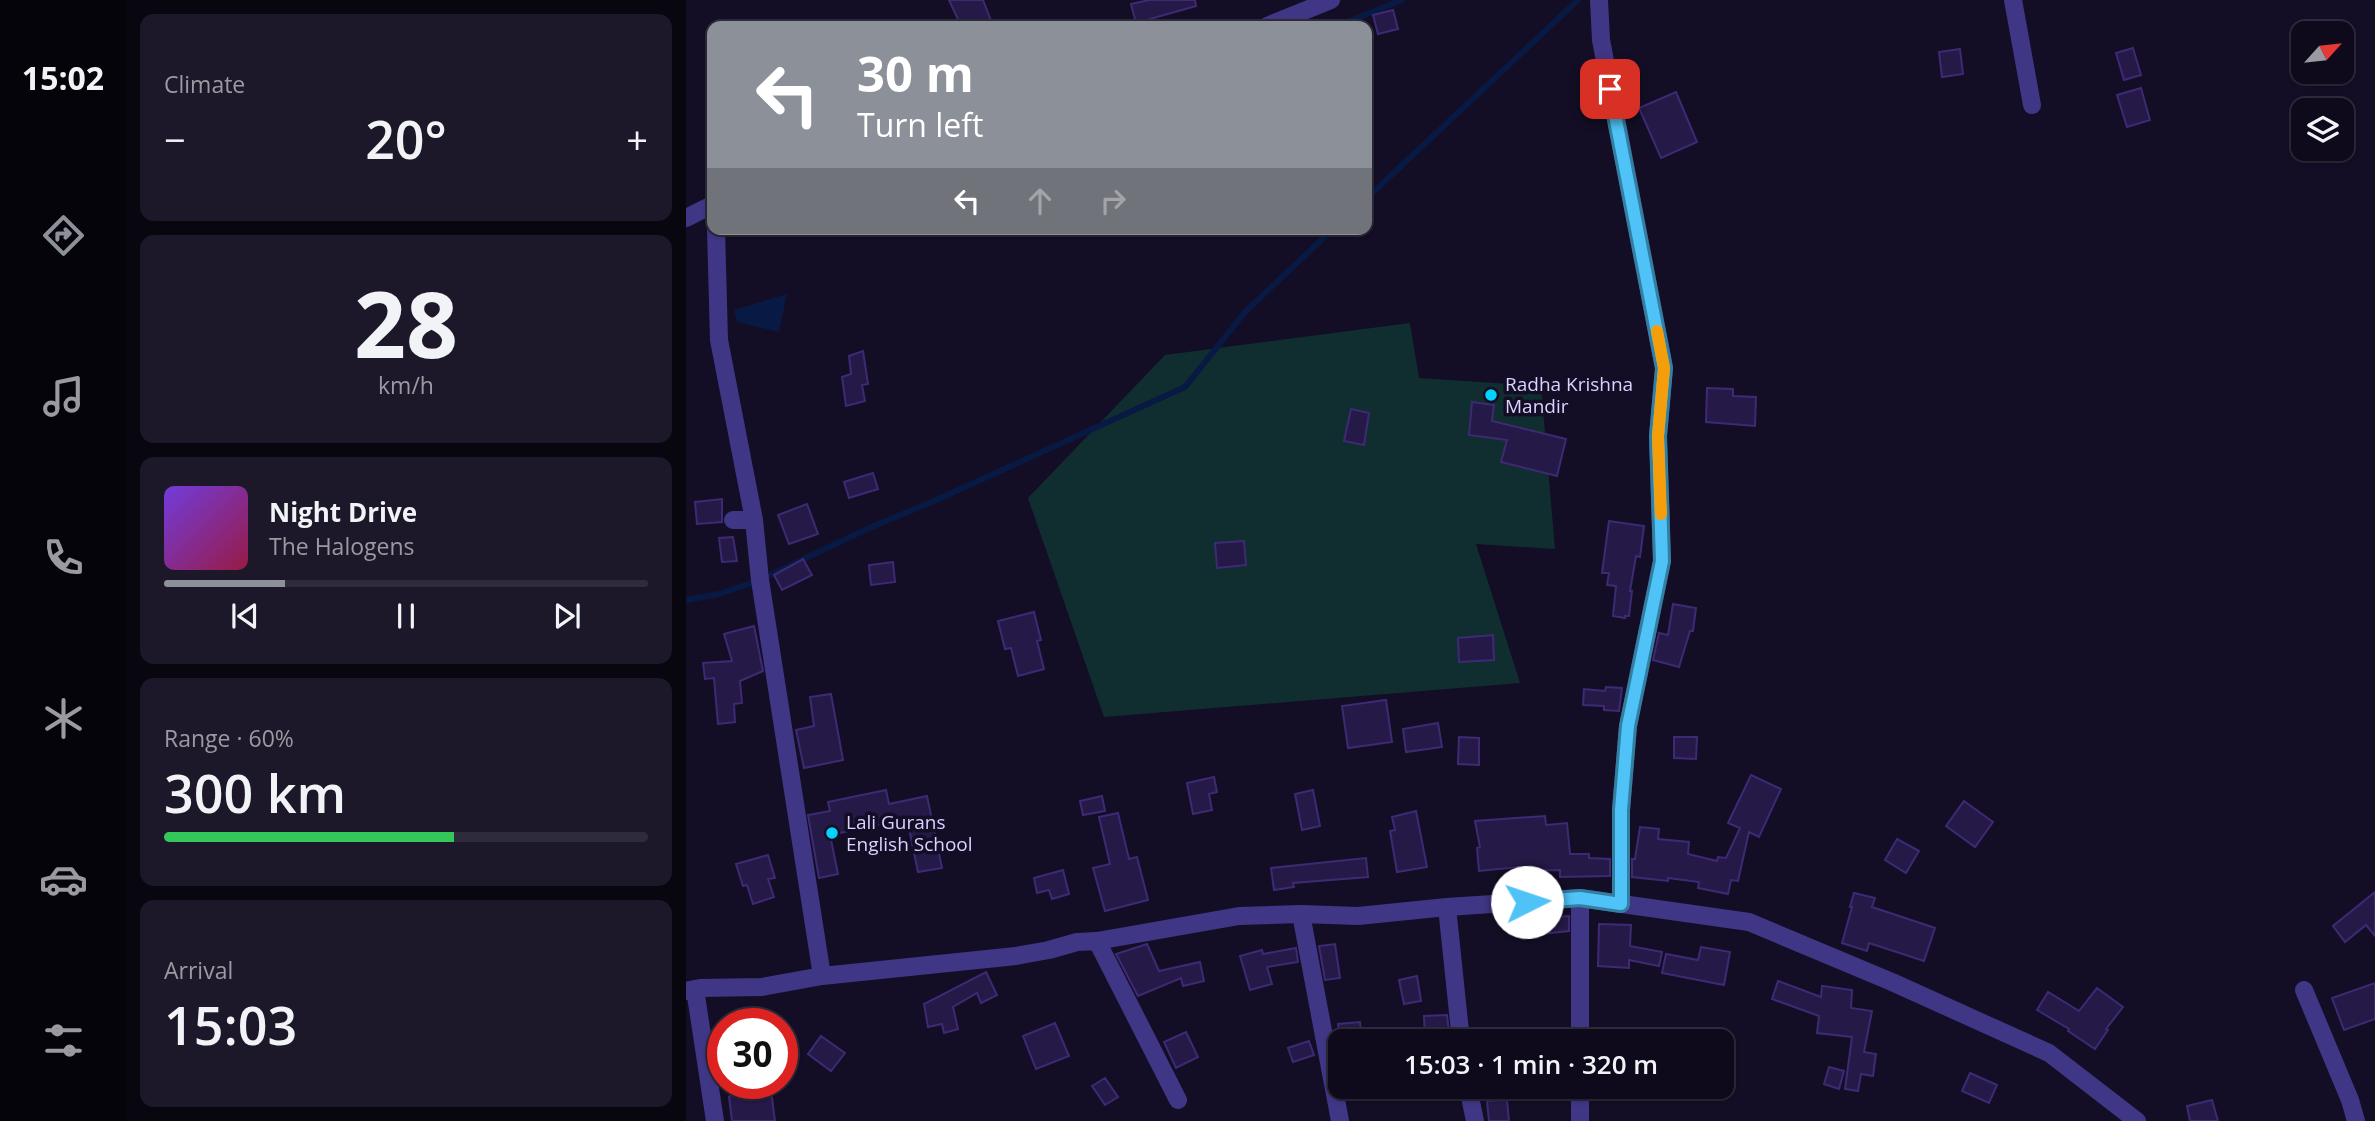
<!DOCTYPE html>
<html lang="en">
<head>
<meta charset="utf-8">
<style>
	body { margin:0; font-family:"Open Sans",sans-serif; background:#1c1829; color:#f1f3f6; height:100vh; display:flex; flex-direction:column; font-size:26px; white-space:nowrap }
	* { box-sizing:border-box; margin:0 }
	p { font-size:23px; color:#9b9aa3 }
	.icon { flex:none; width:38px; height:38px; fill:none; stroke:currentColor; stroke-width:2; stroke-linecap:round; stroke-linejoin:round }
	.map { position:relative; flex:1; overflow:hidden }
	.drawer { display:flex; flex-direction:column; gap:14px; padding:14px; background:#08060f; width:560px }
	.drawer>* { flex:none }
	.top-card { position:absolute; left:21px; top:21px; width:665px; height:214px; border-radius:14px; box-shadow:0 2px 5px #0004,0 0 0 2px #2e2b3b; background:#8c9099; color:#fff; overflow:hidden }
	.needle { width:46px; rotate:63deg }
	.controls { position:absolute; left:1605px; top:21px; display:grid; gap:14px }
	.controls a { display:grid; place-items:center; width:63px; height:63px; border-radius:14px; background:#0e0a1c; box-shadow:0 2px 5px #0004,0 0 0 2px #2e2b3b; font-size:35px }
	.speed { position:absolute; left:21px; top:1008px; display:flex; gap:14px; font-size:35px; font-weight:700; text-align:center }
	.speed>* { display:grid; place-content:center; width:91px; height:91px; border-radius:50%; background:#0e0a1c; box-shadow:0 2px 5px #0004,0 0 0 2px #2e2b3b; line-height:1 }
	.speed .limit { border:10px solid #d22; background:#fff; color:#111 }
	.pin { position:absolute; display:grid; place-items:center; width:60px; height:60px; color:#fff; margin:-30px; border-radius:14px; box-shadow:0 4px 10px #0006 }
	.me { position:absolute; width:77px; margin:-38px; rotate:86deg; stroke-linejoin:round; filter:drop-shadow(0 0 5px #0008) }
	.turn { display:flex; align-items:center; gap:24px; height:147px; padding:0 35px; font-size:32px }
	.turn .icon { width:91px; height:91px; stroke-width:2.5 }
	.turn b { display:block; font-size:49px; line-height:60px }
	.lanes { display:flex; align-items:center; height:66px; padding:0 35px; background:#0003; justify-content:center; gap:35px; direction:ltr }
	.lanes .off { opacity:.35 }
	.big { font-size:52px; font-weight:600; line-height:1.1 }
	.drawer .widget { flex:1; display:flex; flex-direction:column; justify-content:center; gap:10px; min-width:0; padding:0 24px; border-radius:14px; background:#1c1829 }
	.drawer .dial { align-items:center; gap:0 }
	.dial b { font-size:91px; line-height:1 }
	.song { display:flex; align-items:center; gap:21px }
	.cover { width:84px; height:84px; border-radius:10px; background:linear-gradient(135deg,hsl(260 70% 55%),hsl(340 70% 35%)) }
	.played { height:7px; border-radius:4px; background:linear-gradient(90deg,#8c9099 25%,#2e2b3b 25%) }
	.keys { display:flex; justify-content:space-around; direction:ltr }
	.heat { display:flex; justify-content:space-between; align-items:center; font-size:38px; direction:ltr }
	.charge { height:10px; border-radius:5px; background:linear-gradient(90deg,#34c759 60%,#2e2b3b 0) }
	.trip { position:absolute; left:642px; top:1029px; width:406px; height:70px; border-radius:14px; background:#0e0a1c; box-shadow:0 2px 5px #0004,0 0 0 2px #2e2b3b; font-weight:600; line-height:70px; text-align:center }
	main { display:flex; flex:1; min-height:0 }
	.tab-bar { display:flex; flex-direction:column; width:126px; justify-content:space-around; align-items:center; background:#06040b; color:#9b9aa3 }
	.tab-bar .icon { width:49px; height:49px }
	.tab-bar .selected { color:#8c9099 }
	.tab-bar b { font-size:32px; color:#f1f3f6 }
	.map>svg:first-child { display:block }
	.green { fill:#102e2f }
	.water { fill:#081a44 }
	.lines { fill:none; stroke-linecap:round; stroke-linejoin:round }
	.stream { stroke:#081a44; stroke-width:6 }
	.building { fill:#251947; stroke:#3e2a74; stroke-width:2 }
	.street { stroke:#3f3786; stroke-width:18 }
	.route-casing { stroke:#337fa1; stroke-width:18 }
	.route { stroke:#4fc3f7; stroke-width:12 }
	.slow { stroke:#f59e0b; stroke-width:12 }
	.poi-dot { fill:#00d3fd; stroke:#130e25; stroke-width:2.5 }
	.labels { text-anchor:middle; stroke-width:7; stroke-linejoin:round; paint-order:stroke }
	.poi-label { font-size:19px; fill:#dad2ff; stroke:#130e25; text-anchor:start }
</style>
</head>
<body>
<main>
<nav class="tab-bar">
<b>15:02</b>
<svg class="icon selected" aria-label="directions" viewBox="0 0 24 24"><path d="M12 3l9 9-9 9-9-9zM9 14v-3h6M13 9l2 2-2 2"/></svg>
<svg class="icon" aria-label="music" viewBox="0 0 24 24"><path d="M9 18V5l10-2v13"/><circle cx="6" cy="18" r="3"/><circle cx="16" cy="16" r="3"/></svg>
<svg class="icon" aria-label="phone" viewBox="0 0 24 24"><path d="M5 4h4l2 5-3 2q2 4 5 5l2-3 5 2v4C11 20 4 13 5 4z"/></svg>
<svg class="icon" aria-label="climate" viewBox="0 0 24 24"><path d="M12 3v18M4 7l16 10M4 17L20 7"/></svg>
<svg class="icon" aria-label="car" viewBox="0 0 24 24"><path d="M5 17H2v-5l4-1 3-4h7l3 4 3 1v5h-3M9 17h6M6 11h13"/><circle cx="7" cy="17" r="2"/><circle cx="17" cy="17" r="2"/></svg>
<svg class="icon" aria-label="filters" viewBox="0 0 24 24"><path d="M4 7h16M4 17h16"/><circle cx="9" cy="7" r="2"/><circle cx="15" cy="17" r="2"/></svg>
</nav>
<section class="drawer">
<div class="widget"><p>Climate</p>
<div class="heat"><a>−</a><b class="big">20°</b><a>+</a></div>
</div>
<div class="widget dial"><b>28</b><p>km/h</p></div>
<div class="widget">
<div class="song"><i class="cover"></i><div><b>Night Drive</b><p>The Halogens</p></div></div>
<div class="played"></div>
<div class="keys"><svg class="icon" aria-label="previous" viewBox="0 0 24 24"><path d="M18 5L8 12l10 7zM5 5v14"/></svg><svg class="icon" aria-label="pause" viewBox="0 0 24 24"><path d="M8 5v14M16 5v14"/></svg><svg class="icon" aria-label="next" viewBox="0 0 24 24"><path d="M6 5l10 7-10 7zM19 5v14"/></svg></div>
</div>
<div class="widget"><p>Range · 60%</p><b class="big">300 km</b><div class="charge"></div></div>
<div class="widget"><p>Arrival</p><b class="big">15:03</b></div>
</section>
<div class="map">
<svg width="1689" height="1121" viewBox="0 0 1689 1121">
	<rect width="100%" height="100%" fill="#130e25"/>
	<path class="green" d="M 724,323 L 733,378 L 855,386 L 869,549 L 790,544 L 834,683 L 418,717 L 342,498 L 479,355 Z"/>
	<path class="water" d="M 101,294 L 93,332 L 51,322 L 48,310 Z"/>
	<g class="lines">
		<path class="stream" d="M 651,26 L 716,0
			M 681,198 L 892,0
			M 0,600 L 33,594 L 74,580 L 181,529 L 248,501 L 499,387 L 559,312 L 647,229"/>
	</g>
	<path class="building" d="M 263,0 L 297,0 L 307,26 L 275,26 Z
		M 463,0 L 509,0 L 510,6 L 450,23 L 445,4 Z
		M 707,10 L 712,29 L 692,34 L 687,15 Z
		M 1447,48 L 1455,75 L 1438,80 L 1430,53 Z
		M 1274,49 L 1277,74 L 1256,77 L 1253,52 Z
		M 1455,88 L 1464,120 L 1441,127 L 1431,95 Z
		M 990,92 L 1011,142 L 975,158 L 953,108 Z
		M 177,351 L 182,384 L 176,385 L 179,401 L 160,406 L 156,377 L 165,374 L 163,356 Z
		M 1021,388 L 1047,389 L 1047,396 L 1070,397 L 1069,426 L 1020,422 Z
		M 786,402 L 808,405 L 806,421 L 880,439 L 871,476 L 815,462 L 821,440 L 783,435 Z
		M 665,409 L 683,413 L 678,445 L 658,441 Z
		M 187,473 L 192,489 L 163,498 L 158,482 Z
		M 36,499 L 36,522 L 11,524 L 9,502 Z
		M 121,504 L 132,534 L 103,544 L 92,515 Z
		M 923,521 L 958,526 L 954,557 L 950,556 L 944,591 L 946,591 L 943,616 L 939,616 L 939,618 L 927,616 L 930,586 L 921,585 L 923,573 L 916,573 Z
		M 47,537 L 51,561 L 36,562 L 33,538 Z
		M 558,541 L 560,565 L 531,568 L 529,543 Z
		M 117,559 L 126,575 L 96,590 L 88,575 Z
		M 207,562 L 209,582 L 185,585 L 183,565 Z
		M 987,604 L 1010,608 L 1007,631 L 1004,631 L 993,667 L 967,660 L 973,633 L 982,635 Z
		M 348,612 L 355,640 L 351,641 L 358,669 L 332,676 L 325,648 L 319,649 L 312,621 Z
		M 68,626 L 77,671 L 54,681 L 56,703 L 48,704 L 49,722 L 32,724 L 28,678 L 19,679 L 17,663 L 46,661 L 38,634 Z
		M 807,635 L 808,660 L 773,662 L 772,638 Z
		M 920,687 L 936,688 L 933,711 L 918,710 L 918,706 L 897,705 L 898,689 L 919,691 Z
		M 145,694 L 157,760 L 118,768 L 110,730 L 128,726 L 124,697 Z
		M 700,700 L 706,742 L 662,748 L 656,706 Z
		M 752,723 L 756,747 L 720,752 L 717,729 Z
		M 773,737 L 793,738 L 793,765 L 772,764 Z
		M 988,737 L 1011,737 L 1010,759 L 988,758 Z
		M 1065,775 L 1095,789 L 1073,837 L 1063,832 L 1052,881 L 1045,880 L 1042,894 L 1012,888 L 1013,882 L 982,878 L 982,881 L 946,877 L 946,859 L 949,859 L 954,827 L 973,829 L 972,839 L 1003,842 L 1002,854 L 1031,861 L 1032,857 L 1040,858 L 1054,828 L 1042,823 Z
		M 528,777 L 531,792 L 523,794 L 526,810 L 507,814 L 501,783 Z
		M 200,790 L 203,804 L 241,796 L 256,868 L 232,872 L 221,819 L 144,835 L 152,874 L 133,878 L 122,815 L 144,811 L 142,802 Z
		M 627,790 L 634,826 L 616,830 L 609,794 Z
		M 416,796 L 419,811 L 397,815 L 394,801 Z
		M 1278,801 L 1307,822 L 1289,847 L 1260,826 Z
		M 730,811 L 741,867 L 711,872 L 704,831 L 709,830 L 706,817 Z
		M 432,813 L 443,859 L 451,857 L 462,900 L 419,911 L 407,868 L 424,864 L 413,817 Z
		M 859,816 L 860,825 L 881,823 L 884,854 L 903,854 L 903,858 L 924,859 L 924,876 L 874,877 L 874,870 L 833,871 L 833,867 L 793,871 L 791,848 L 794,847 L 789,821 Z
		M 1211,839 L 1233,851 L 1220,873 L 1199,860 Z
		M 82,855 L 89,878 L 82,879 L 88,897 L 67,904 L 61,885 L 57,886 L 50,864 Z
		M 680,858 L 682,877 L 607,883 L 608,887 L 588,890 L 585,868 Z
		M 377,870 L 383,894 L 366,899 L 363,890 L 351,893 L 348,878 Z
		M 1689,892 L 1689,936 L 1680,925 L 1659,942 L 1647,926 Z
		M 1168,893 L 1189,898 L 1186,907 L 1249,928 L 1238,961 L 1183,943 L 1181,951 L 1156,943 L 1166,907 L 1164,907 Z
		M 883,916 L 883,931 L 856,934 L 855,918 Z
		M 913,924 L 945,925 L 944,946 L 976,952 L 973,966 L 943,960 L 943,968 L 912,966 Z
		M 461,944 L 473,971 L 514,962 L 518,981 L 497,986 L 495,978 L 452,996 L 430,954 Z
		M 649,944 L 654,978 L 639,980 L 633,946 Z
		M 1015,947 L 1044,952 L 1038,985 L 976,973 L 980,954 L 1012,960 Z
		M 610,948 L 612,962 L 581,967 L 586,984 L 564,990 L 554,956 L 576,950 L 577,954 Z
		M 300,972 L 311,995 L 295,1003 L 291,993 L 267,1007 L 272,1029 L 258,1033 L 256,1024 L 242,1027 L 238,1004 Z
		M 731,976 L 735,1001 L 718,1004 L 713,980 Z
		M 1092,981 L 1135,997 L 1136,986 L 1166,990 L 1165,1008 L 1186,1011 L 1178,1052 L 1190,1054 L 1187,1076 L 1175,1074 L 1172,1091 L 1159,1089 L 1166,1037 L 1131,1033 L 1133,1016 L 1086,999 Z
		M 1689,983 L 1689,1019 L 1658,1030 L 1646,998 Z
		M 1411,988 L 1437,1007 L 1420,1029 L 1422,1030 L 1409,1049 L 1382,1031 L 1383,1029 L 1351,1010 L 1362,992 L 1393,1011 Z
		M 761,1015 L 764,1041 L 739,1041 L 738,1016 Z
		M 674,1022 L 676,1041 L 654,1041 L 652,1024 Z
		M 369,1023 L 383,1056 L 350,1069 L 337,1036 Z
		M 500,1032 L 512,1057 L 490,1068 L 478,1042 Z
		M 135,1036 L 159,1053 L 145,1071 L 122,1054 Z
		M 623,1041 L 628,1055 L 607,1062 L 602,1048 Z
		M 1143,1067 L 1158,1071 L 1153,1089 L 1138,1084 Z
		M 1284,1073 L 1311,1085 L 1303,1103 L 1276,1091 Z
		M 419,1078 L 432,1097 L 419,1105 L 406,1086 Z
		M 84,1083 L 89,1121 L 46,1121 L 43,1097 L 55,1086 Z
		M 821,1100 L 823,1121 L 803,1121 L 801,1101 Z
		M 1526,1100 L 1532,1121 L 1504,1121 L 1501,1106 Z"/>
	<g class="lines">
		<path class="street" d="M 913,0 L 915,40 L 978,368 L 972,436 L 976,561 L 942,726 L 935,810 L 935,904
			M 1327,0 L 1346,105
			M 581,26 L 645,0
			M 0,218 L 26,205
			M 30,229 L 33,340 L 68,520
			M 47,520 L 68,520 L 74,580 L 136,976
			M 894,898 L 894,1041
			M 761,907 L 775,1041
			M 615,914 L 654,1121
			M 411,941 L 492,1100
			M 9,989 L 29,1121
			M 1618,990 L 1664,1100 L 1670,1121
			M 0,991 L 14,988 L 76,987 L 136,976 L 330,956 L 363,950 L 391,942 L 411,941 L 553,916 L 615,914 L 672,916 L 761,907 L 894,898 L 1063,922 L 1206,982 L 1363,1053 L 1451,1121
			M 782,1087 L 789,1121
			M 894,1087 L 894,1121"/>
	</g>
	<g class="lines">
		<defs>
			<path id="route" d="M 841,902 L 894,898 L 935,904 L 935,810 L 942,726 L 976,561 L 972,436 L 978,368 L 924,89"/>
		</defs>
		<use href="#route" class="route-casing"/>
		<use href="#route" class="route"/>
		<path class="slow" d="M 971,331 L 978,368 L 972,436 L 975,514"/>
	</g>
	<g class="poi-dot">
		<circle cx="805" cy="395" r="7"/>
		<circle cx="146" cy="833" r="7"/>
	</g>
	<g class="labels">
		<g class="poi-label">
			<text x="819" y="391">Radha Krishna<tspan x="819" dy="22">Mandir</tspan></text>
			<text x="160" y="829">Lali Gurans<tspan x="160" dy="22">English School</tspan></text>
		</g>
	</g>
</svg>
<div class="controls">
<a><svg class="needle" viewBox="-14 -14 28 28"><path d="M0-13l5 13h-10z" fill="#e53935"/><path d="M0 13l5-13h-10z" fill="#9b9aa3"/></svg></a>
<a><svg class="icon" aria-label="layers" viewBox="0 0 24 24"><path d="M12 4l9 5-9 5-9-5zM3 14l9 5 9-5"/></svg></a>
</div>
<div class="speed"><div class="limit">30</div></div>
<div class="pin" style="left:924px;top:89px;background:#d93025"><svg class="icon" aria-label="arrive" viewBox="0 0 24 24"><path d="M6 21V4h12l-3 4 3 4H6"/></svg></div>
<svg class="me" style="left:841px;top:902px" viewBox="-20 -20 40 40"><circle r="19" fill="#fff"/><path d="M0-13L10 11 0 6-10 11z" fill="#4fc3f7"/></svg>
<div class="trip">15:03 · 1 min · 320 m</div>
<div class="top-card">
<div class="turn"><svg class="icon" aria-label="left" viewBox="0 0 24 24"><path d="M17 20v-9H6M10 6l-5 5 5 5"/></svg><div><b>30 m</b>Turn left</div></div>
<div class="lanes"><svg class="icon" aria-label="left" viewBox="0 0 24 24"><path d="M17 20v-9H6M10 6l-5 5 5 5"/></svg><svg class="icon off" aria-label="ahead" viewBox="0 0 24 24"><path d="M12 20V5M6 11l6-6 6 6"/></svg><svg class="icon off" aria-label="right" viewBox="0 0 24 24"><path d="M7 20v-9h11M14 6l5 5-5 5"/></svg></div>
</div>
</div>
</main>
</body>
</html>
